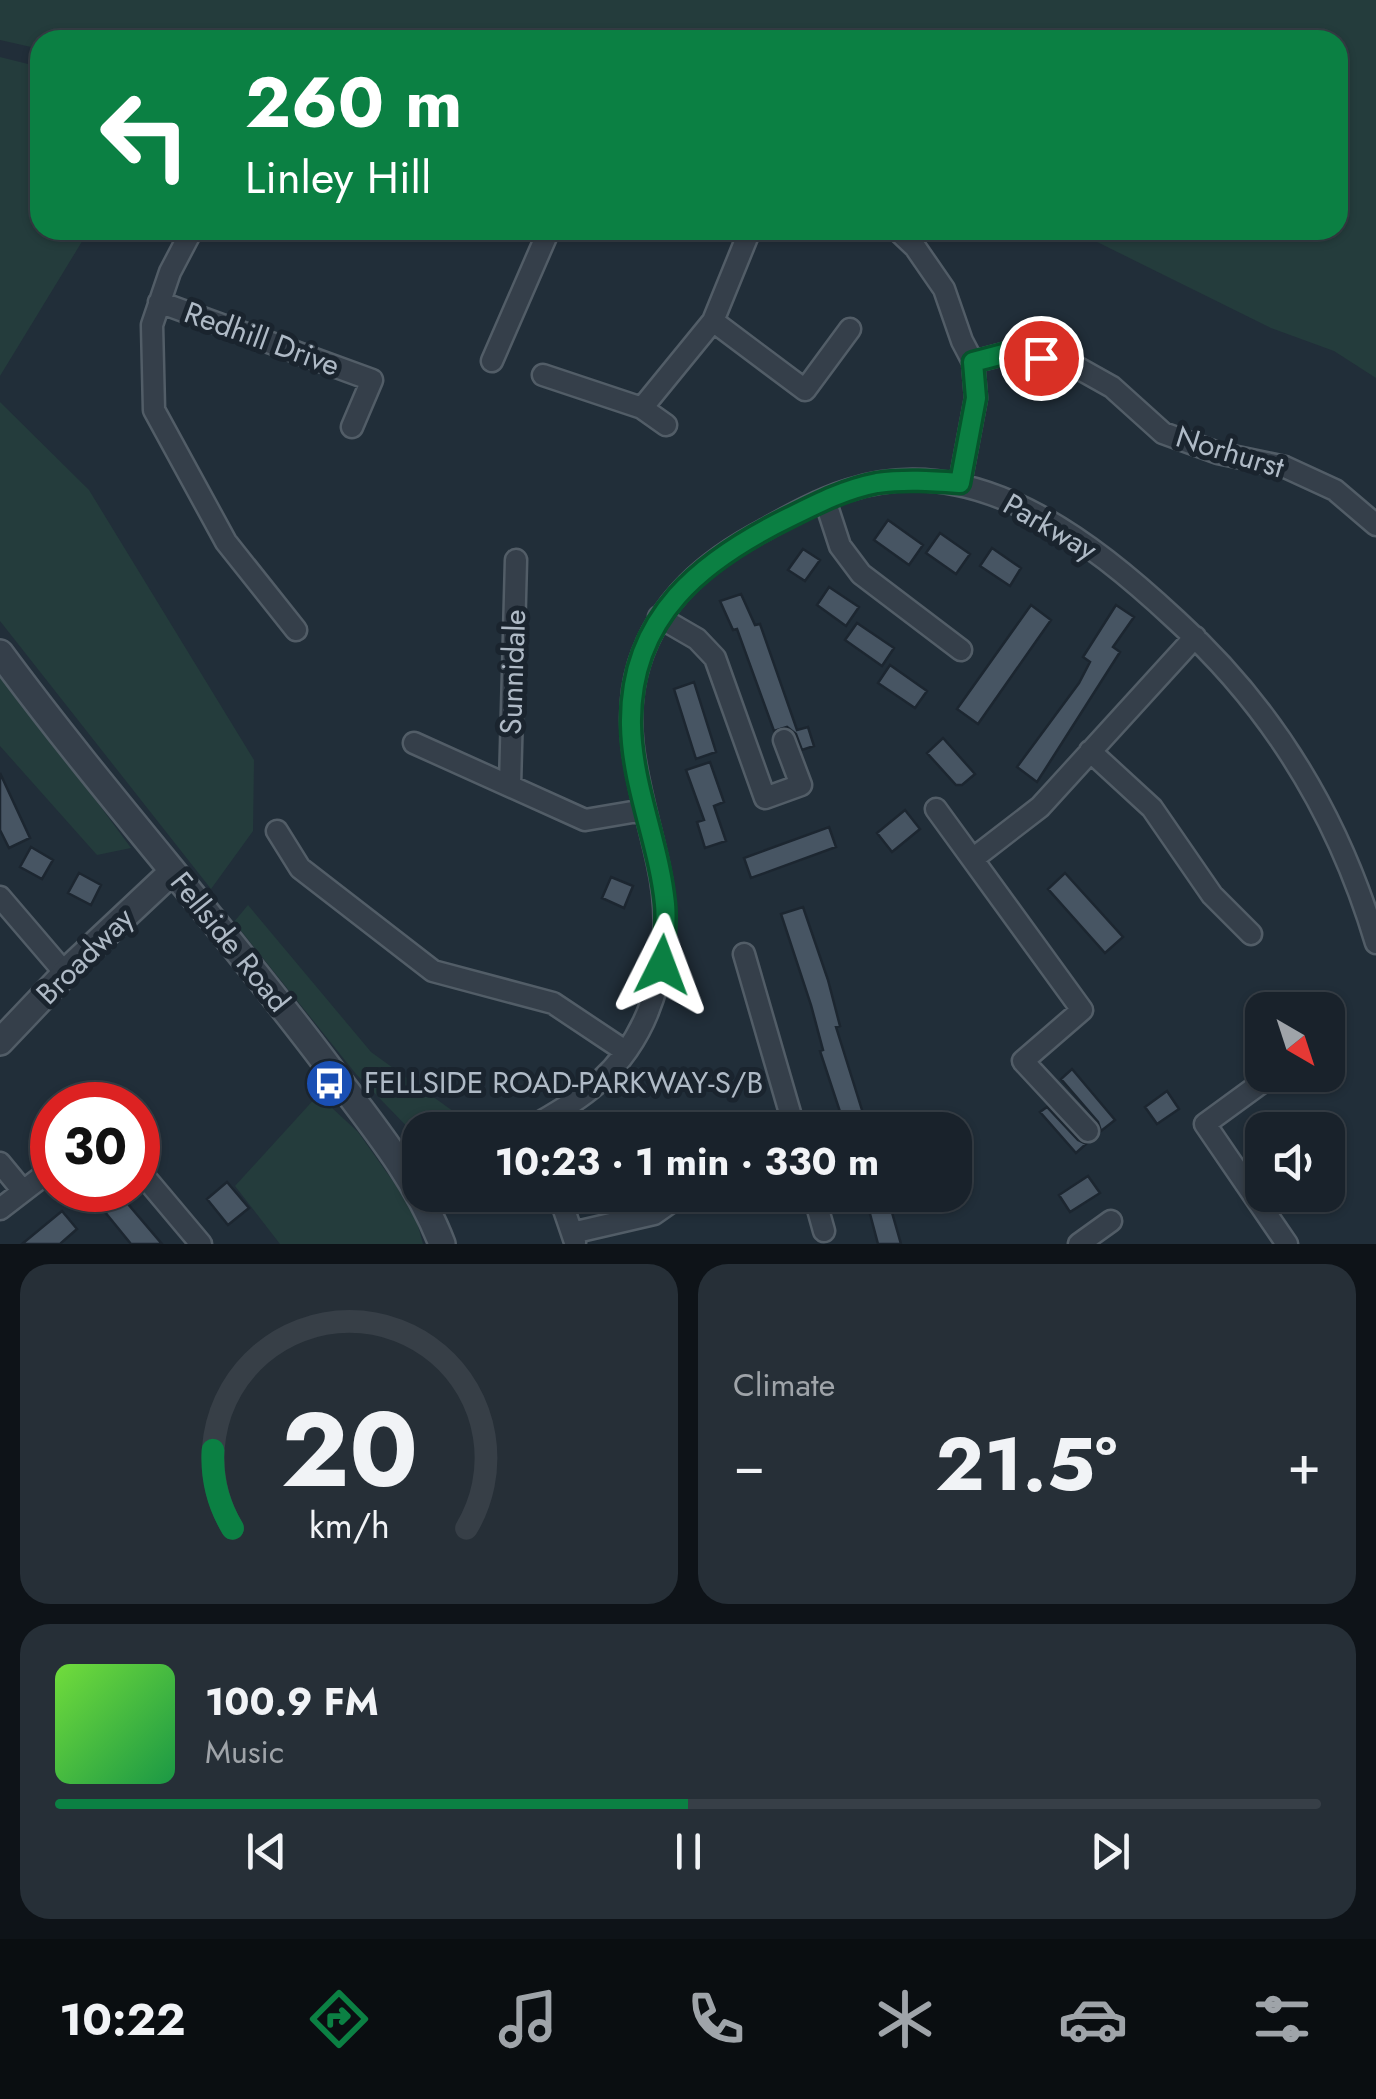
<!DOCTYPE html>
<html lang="en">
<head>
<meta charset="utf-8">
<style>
	body { margin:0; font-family:Jost,sans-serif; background:#262f37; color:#f1f3f6; height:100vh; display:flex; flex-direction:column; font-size:38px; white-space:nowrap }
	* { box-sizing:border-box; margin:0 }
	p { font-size:32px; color:#9fa4a9 }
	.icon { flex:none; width:55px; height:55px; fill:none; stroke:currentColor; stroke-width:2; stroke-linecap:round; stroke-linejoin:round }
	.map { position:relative; height:1244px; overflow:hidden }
	.sheet { display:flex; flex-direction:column; gap:20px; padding:20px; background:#0e1318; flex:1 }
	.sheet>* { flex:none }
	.guide { position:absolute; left:30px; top:30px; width:1318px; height:210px; border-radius:30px; box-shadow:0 2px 8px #0004,0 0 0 2px #373f47; background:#0b8043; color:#fff; overflow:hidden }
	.needle { width:65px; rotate:141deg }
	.tools { position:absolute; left:1245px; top:992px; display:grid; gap:20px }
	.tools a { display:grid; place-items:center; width:100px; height:100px; border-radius:20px; background:#19222b; box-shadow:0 2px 8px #0004,0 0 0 2px #373f47; font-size:50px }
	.speed { position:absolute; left:30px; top:1082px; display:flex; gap:20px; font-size:50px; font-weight:700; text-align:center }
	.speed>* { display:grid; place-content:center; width:130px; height:130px; border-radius:50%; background:#19222b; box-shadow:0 2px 8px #0004,0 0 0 2px #373f47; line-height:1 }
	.speed .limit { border:15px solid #d22; background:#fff; color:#111 }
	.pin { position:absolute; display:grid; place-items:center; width:85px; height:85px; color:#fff; margin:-42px; border:5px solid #fff; border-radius:50%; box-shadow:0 2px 10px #0007 }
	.me { position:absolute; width:110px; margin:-55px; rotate:3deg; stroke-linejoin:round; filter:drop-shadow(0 0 8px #0008) }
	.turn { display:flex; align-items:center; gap:35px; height:210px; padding:0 50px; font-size:45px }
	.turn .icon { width:130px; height:130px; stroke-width:2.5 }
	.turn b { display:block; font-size:70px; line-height:85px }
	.big { font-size:75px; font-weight:700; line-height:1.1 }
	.sheet .widget { flex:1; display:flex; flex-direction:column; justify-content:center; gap:15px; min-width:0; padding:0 35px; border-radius:30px; background:#262f37 }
	.sheet .dial { align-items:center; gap:0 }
	.dial svg { height:260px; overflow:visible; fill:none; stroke:#373f47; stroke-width:7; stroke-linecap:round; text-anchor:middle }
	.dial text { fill:#f1f3f6; stroke:none }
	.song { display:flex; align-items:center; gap:30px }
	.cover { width:120px; height:120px; border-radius:15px; background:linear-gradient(135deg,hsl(100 70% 55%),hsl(140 70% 35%)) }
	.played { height:10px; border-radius:5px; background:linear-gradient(90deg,#0b8043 50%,#373f47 50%) }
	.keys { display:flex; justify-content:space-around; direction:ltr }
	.heat { display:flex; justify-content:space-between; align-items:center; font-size:55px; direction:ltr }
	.sheet .tiles { flex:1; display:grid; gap:20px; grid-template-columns:1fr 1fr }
	.widget:last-child { grid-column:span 2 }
	.trip { position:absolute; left:402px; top:1112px; width:570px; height:100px; border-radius:30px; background:#19222b; box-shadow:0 2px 8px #0004,0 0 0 2px #373f47; font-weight:700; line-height:100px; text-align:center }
	.tabs { display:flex; height:160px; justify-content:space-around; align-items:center; background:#0a0e11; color:#9fa4a9 }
	.tabs .icon { width:70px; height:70px }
	.tabs .selected { color:#0b8043 }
	.tabs b { font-size:45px; color:#f1f3f6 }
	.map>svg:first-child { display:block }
	.green { fill:#243c3c }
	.building { fill:#475563; stroke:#1c2630; stroke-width:2.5 }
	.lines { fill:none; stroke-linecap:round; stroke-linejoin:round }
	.minor-casing { stroke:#525d67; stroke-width:25 }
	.tertiary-casing { stroke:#525d67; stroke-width:30 }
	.minor { stroke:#353f4a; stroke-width:20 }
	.tertiary { stroke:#353f4a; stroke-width:25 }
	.route-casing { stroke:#07532c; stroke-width:25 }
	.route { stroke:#0b8043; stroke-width:18 }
	.labels { text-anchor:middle; stroke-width:10; stroke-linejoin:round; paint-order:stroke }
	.street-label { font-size:30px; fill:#afbac6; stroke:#1a242e }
	.poi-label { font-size:30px; fill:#afbac6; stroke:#1a242e; text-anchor:start }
</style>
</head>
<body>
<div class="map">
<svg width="1376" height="1244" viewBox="0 0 1376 1244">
	<rect width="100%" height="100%" fill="#212e39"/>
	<path class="green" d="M 0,0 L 1376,0 L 1376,378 L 1334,351 L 1271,328 L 1085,236 L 1073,240 L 1046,230 L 1338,230 L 1338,40 L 40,40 L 40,49 L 0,40 Z
		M 0,57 L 40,67 L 40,150 L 28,166 L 37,173 L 40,169 L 40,230 L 89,230 L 0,376 Z
		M 0,402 L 89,490 L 254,760 L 253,831 L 211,889 L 0,621 Z
		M 0,670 L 131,848 L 97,855 L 0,746 Z
		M 248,905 L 371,1052 L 475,1127 L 420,1130 L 420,1140 L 356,1074 L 234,922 Z
		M 318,1095 L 358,1132 L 414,1211 L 423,1244 L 280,1244 L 235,1186 Z"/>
	<path class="building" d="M 888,520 L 923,545 L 909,565 L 874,540 Z
		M 940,533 L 970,554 L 956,574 L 926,553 Z
		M 992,548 L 1021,568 L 1010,586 L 980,566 Z
		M 803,549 L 820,560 L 805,581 L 788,570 Z
		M 829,587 L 859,607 L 846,626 L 817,605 Z
		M 741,594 L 755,625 L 760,624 L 797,730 L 808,727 L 814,746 L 802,750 L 796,734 L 787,727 L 774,731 L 737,629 L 733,630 L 720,601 Z
		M 1031,605 L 1051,620 L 978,724 L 957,709 Z
		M 1116,605 L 1134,617 L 1113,647 L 1120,652 L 1037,782 L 1017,767 L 1079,683 L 1090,662 L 1083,657 Z
		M 857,623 L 894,648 L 882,666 L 845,640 Z
		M 890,665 L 927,691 L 915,708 L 878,683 Z
		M 694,682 L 716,752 L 696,759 L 674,689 Z
		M 943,738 L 975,774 L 962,785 L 956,785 L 927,753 Z
		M 710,762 L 724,802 L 714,806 L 726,841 L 705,848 L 697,822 L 704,820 L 686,770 Z
		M 0,773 L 30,838 L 9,848 L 0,830 Z
		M 905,810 L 920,829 L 892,852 L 877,833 Z
		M 829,827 L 836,847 L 751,878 L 744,858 Z
		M 31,847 L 53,860 L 42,879 L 20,867 Z
		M 79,873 L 101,885 L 91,905 L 68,893 Z
		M 1065,873 L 1123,937 L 1105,953 L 1048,889 Z
		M 611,877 L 633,886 L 624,908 L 602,898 Z
		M 803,907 L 828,980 L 840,1026 L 836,1027 L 867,1126 L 853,1130 L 846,1130 L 820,1051 L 823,1050 L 811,1005 L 781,914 Z
		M 1072,1069 L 1115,1120 L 1101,1131 L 1098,1122 L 1061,1079 Z
		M 1167,1091 L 1179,1109 L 1157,1124 L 1145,1107 Z
		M 1047,1107 L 1078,1140 L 1086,1144 L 1076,1153 L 1040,1112 Z
		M 1088,1176 L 1100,1193 L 1070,1212 L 1059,1195 Z
		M 227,1182 L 249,1208 L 228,1225 L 207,1199 Z
		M 87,1190 L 116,1190 L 162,1244 L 131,1244 Z
		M 865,1195 L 887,1195 L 901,1244 L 878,1244 Z
		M 62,1211 L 77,1229 L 60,1244 L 22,1244 Z"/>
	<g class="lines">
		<defs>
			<path id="minor" d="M 192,230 L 170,272 L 152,325 L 154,410 L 226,542 L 296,630
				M 897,230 L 915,247 L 944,289 L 962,341 L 973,362 L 976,398 L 960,483
				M 159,302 L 372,380 L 352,427
				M 713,321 L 805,390 L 850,329
				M 492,361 L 549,230
				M 973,362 L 1011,352 L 1071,364 L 1112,387 L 1163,433 L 1218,453 L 1285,467 L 1335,490 L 1376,525
				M 543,375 L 642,408 L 666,425
				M 642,408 L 713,321 L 750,230
				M 825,500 L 840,546 L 861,574 L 961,650
				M 659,617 L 697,639 L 715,658 L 765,798 L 801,785 L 784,740
				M 414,743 L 585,820 L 644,810
				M 1090,751 L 1152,808 L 1212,895 L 1251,934
				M 510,785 L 516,560
				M 936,809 L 1082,1010 L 1023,1061 L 1088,1131
				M 277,831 L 300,868 L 433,971 L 553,1003 L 625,1051
				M 974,858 L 1040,807 L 1195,637
				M 0,897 L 65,973
				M 744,954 L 795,1130
				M 1272,1075 L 1205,1124 L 1287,1244
				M 527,1130 C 552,1115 578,1101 599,1082 C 660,1027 675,941 658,864 C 644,798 618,731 639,664 C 659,600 707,560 764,530 C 791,515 820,499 849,490 C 975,449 1090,540 1176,620 C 1273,708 1339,818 1376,943
				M 0,1163 L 23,1191
				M 138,1169 L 201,1244
				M 559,1195 L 575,1242
				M 814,1195 L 824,1231
				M 0,1209 L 52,1169
				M 572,1233 L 654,1214 L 681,1195
				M 1079,1244 L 1111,1221"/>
			<path id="tertiary" d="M 0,653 C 104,794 222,925 327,1065 C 369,1121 417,1178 442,1244
				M 0,1042 L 74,964 L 172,872"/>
		</defs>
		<use href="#minor" class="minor-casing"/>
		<use href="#tertiary" class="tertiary-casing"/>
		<use href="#minor" class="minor"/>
		<use href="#tertiary" class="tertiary"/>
	</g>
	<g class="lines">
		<defs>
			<path id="route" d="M 662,965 C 664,945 667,924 665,904 C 659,843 632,786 631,725 C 629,616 703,559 792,516 C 820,502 846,489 877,483 C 905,479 932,481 960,483 L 976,398 L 973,362 L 1011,352 L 1041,358"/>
		</defs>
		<use href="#route" class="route-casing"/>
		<use href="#route" class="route"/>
	</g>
	<defs>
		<symbol id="bus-disc" viewBox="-11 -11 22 22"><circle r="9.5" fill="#1a4fb4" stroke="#1a242e"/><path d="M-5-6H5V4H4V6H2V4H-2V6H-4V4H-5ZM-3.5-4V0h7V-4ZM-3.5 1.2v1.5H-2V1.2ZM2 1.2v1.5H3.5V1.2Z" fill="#fff"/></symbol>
	</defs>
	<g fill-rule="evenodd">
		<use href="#bus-disc" x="302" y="1056" width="55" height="55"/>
	</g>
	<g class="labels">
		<g class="street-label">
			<text transform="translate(262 339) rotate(20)" y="10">Redhill Drive</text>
			<text transform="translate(1230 452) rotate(17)" y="10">Norhurst</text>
			<text transform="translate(1050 527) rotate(30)" y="10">Parkway</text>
			<text transform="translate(513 672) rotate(-88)" y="10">Sunnidale</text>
			<text transform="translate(230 942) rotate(51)" y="10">Fellside Road</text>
			<text transform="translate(85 956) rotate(-45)" y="10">Broadway</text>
		</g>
		<g class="poi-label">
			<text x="364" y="1093">FELLSIDE ROAD-PARKWAY-S/B</text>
		</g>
	</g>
</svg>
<div class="tools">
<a><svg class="needle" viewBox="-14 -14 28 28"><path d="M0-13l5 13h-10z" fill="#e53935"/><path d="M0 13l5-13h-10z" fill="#9fa4a9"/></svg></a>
<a><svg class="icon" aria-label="sound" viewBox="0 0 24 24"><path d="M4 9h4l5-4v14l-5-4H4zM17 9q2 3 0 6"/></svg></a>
</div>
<div class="speed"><div class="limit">30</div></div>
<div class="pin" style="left:1041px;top:358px;background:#d93025"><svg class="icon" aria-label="arrive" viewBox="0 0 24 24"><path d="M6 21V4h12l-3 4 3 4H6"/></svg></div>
<svg class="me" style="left:662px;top:965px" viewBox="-20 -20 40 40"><path d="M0-17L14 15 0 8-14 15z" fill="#0b8043" stroke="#fff" stroke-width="4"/></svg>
<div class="trip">10:23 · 1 min · 330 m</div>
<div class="guide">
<div class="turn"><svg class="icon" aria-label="left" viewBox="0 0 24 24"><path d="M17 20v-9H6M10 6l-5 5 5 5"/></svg><div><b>260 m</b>Linley Hill</div></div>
</div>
</div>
<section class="sheet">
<div class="tiles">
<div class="widget dial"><svg viewBox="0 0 100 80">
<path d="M14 69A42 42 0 1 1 86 69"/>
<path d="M14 69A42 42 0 0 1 8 45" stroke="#0b8043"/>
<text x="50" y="56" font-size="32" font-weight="700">20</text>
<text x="50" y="72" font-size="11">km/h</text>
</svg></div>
<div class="widget"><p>Climate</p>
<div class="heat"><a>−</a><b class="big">21.5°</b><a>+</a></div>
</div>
<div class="widget">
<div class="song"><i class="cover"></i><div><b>100.9 FM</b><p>Music</p></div></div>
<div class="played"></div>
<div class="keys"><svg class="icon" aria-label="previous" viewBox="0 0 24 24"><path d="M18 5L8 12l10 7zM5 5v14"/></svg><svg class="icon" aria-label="pause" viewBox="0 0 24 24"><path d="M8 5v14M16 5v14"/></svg><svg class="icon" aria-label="next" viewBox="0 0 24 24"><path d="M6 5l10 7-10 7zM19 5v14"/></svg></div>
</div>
</div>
</section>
<nav class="tabs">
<b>10:22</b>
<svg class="icon selected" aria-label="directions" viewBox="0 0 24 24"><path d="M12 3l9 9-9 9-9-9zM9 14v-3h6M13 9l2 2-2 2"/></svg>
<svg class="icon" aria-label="music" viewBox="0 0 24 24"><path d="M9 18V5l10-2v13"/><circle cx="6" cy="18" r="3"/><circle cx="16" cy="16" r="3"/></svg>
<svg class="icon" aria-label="phone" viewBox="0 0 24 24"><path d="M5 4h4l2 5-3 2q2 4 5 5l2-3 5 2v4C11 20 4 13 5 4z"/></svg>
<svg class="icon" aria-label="climate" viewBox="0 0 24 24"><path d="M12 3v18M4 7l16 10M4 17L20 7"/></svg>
<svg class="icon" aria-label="car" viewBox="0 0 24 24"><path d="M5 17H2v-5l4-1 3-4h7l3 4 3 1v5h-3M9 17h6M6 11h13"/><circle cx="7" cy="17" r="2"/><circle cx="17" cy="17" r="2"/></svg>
<svg class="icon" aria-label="filters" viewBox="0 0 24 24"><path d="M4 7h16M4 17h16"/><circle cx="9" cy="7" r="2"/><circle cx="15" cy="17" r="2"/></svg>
</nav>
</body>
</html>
